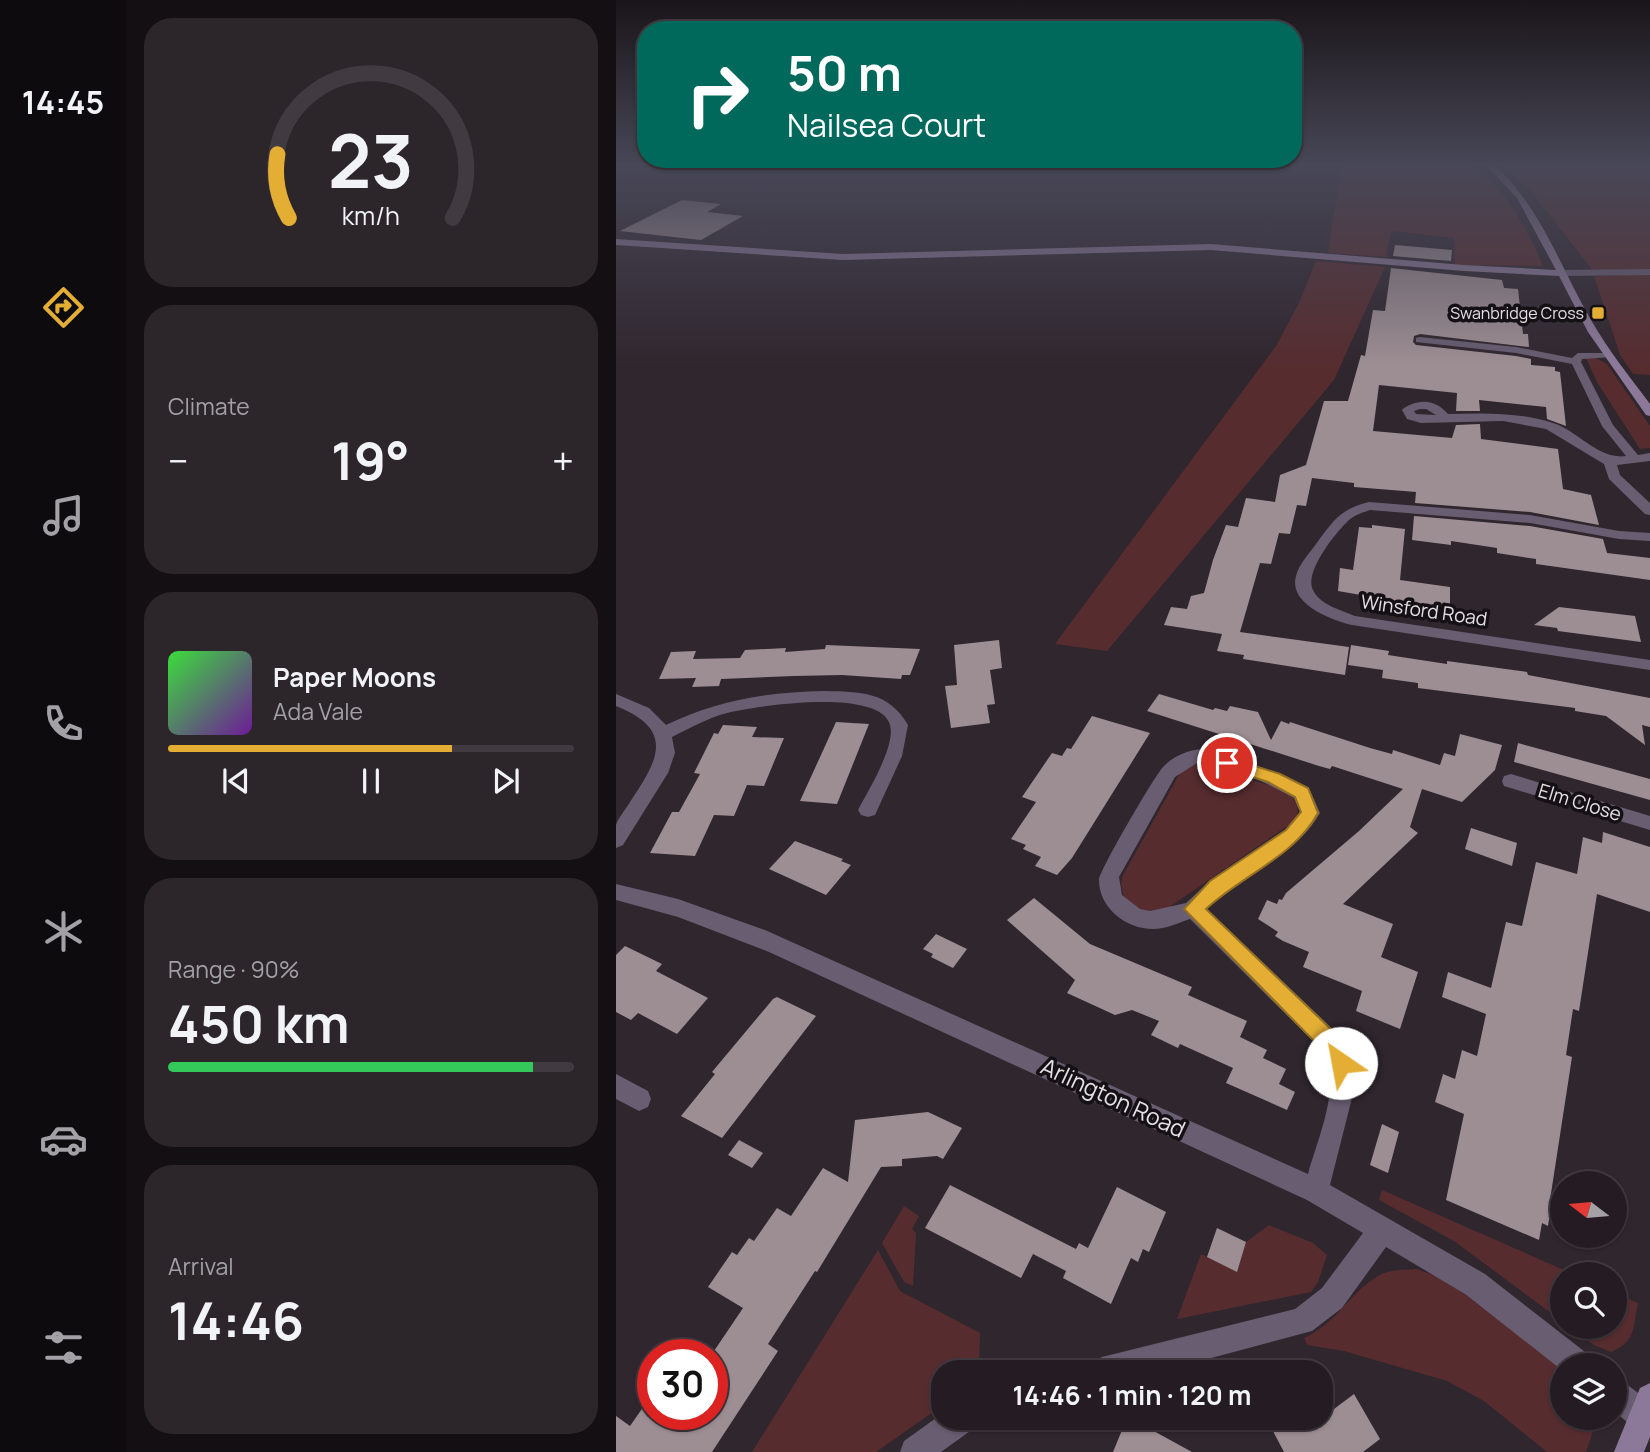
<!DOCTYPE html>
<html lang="en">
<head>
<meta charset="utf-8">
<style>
	body { margin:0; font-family:Manrope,sans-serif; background:#2c252a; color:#f1f3f6; height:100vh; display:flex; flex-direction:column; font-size:26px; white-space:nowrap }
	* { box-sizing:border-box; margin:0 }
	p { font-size:23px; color:#a3a1a5 }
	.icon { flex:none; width:38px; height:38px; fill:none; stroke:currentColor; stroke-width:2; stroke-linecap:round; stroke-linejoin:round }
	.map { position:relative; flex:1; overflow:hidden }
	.drawer { display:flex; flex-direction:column; gap:18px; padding:18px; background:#140f13; width:490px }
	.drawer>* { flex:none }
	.hud { position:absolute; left:21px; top:21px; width:665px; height:147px; border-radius:28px; box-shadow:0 2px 5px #0004,0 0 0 2px #413a40; background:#00695c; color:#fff; overflow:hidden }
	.needle { width:46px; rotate:286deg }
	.controls { position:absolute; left:934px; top:1171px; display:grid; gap:14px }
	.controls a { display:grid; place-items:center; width:77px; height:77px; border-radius:50%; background:#241c22; box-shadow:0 2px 5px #0004,0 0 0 2px #413a40; font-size:35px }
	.speed { position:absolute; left:21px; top:1339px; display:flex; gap:14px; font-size:35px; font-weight:700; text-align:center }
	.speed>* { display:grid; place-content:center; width:91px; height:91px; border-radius:50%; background:#241c22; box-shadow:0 2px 5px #0004,0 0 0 2px #413a40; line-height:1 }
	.speed .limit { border:10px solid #d22; background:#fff; color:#111 }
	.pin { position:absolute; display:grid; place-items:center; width:60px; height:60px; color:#fff; margin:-30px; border:4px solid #fff; border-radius:50%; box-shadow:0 2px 7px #0007 }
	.me { position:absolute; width:77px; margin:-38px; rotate:327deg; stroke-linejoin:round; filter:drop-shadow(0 0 5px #0008) }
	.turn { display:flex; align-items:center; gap:24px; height:147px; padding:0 35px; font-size:32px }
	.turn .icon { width:91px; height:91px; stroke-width:2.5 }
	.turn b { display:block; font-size:49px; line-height:60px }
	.big { font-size:52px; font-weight:700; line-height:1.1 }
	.drawer .widget { flex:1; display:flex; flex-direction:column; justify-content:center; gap:10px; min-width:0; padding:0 24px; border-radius:28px; background:#2c252a }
	.drawer .dial { align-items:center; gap:0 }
	.dial svg { height:182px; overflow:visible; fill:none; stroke:#413a40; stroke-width:7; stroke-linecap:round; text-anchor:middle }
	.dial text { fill:#f1f3f6; stroke:none }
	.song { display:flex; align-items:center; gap:21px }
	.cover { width:84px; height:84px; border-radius:10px; background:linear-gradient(135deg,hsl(120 70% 55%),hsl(280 70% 35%)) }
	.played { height:7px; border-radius:4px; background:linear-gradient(90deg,#e4ae35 70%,#413a40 70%) }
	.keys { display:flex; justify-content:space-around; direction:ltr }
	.heat { display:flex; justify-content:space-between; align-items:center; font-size:38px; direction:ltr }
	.charge { height:10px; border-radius:5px; background:linear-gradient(90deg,#34c759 90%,#413a40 0) }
	.trip { position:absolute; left:315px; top:1360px; width:402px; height:70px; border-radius:28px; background:#241c22; box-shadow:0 2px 5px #0004,0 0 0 2px #413a40; font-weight:700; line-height:70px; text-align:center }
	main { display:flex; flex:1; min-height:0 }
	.tabs { display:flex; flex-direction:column; width:126px; justify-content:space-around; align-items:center; background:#0e0b0e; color:#a3a1a5 }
	.tabs .icon { width:49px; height:49px }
	.tabs .on { color:#e4ae35 }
	.tabs b { font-size:32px; color:#f1f3f6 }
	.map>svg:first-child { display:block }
	.green { fill:#562c2f }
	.building { fill:#9d8e93 }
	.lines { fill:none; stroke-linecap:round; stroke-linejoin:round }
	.street { fill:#685d71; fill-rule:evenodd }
	.secondary { fill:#8c7999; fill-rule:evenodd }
	.route { fill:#e4ae35; stroke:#947122; stroke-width:2 }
	.poi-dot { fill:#e4ae35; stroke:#151014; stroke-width:2.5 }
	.labels { text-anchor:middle; stroke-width:7; stroke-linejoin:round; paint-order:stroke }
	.far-poi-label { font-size:16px; fill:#e6dfe5; stroke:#151014; text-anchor:end }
	.street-label { font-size:19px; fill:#e6dfe5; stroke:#151014 }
	.near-street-label { font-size:23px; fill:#e6dfe5; stroke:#151014 }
</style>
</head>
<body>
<main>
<nav class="tabs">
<b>14:45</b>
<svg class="icon on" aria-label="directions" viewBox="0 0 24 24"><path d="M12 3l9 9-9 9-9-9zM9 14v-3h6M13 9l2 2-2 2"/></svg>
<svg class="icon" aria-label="music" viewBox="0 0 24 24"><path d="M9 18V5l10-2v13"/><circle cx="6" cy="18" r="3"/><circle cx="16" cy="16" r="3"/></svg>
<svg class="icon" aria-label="phone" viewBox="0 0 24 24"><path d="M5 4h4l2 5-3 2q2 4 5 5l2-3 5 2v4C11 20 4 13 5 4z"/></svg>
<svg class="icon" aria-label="climate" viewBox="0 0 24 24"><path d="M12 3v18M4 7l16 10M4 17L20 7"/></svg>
<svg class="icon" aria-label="car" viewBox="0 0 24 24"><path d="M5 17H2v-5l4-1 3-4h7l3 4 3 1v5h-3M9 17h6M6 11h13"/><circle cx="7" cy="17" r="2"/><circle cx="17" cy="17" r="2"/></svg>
<svg class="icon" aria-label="filters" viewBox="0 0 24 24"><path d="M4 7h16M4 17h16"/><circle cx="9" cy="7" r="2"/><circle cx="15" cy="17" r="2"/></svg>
</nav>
<section class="drawer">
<div class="widget dial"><svg viewBox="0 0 100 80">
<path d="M14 69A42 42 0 1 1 86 69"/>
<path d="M14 69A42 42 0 0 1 9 41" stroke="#e4ae35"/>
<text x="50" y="56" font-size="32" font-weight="700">23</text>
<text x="50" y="72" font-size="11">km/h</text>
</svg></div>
<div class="widget"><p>Climate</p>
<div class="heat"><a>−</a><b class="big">19°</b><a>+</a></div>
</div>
<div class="widget">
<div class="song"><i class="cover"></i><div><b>Paper Moons</b><p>Ada Vale</p></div></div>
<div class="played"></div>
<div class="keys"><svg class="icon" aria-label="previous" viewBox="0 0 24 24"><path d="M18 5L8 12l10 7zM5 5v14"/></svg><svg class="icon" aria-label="pause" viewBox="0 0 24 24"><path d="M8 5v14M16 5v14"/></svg><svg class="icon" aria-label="next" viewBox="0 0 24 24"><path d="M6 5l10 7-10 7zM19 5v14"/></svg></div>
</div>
<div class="widget"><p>Range · 90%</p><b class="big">450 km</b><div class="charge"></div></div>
<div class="widget"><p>Arrival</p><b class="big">14:46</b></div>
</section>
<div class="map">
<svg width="1034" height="1452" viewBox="0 0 1034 1452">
	<rect width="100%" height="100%" fill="#30262e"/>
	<path class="green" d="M 723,163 L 853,163 C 889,186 911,228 927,266 L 839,265 L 838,238 L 775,231 L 770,257 L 712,253 L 724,176 Z
		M 884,163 L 1034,163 L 1034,269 L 977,271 L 913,189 Z
		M 700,261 L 769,267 L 718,380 L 491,651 L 439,644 L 660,346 L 683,303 Z
		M 1034,274 L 1034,375 L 1017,374 L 1004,355 L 978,276 Z
		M 970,358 L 980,358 L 991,364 L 1034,426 L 1034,448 L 1024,449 L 981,382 Z
		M 579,763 L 666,789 C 678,797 685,805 680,820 L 552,908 L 541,912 L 528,911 L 515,905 L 508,898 L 505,885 L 506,877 L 563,775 L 569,767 Z
		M 766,1190 L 957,1274 L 947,1274 L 947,1322 L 838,1241 L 763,1200 Z
		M 288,1206 L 303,1216 L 296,1229 L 300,1233 L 297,1286 L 288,1282 L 266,1243 Z
		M 653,1225 L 697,1243 L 711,1255 L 702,1282 L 695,1292 L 561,1319 L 585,1254 L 621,1271 L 630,1242 Z
		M 262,1250 L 284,1291 L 364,1333 L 363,1372 L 327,1372 L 327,1405 L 260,1452 L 136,1452 Z
		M 801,1269 L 830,1280 L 947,1369 L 947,1418 L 979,1418 L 979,1425 L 970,1452 L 931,1452 L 868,1401 L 831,1381 L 728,1351 L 691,1345 L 688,1338 C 722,1322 731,1296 759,1278 C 771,1269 787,1270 801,1269 Z
		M 999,1293 L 1022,1303 C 1017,1327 1020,1342 995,1352 L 978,1345 L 953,1327 L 999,1326 Z"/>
	<path class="building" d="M 66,200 L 105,204 L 91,212 L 127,216 L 85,240 L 4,231 Z
		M 779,245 L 836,250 L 835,261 L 777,256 Z
		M 775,268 L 886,280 L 888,288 L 902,289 L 907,334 L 912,334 L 913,347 L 804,334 L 798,336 L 797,342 L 800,345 L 900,356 L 915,359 L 915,365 L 939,367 L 939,371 L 944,372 L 950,426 L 931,419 L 930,407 L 863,400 L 864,411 L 840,411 L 841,393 L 763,385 L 757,431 L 836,438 L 840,425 L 864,424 L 865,439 L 942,449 L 947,489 L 975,495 L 983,525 L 914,512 L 799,503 L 800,492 L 738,487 L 738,483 L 696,478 L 690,506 L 681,505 L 674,534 L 663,533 L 655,564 L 644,563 L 624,632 L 733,647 L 729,675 L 627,659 L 628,655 L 601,651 L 606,634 L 548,625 L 555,607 L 571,609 L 575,596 L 588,593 L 597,560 L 610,525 L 622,527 L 630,498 L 659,502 L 664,475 L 690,465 L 708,401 L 732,401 L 745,355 L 749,356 L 757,310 L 769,311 Z
		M 798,516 L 914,526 L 987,539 L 991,553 L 1034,558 L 1034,580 L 920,564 L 920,559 L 881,553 L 881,548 L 835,541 L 835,545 L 796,540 Z
		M 756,525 L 789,529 L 784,580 L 834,587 L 834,612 L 762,601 L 762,598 L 722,591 L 724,568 L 737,570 L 743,527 L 756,528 Z
		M 943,607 L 1019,616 L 1025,642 L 942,631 L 941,628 L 918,625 Z
		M 383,640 L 386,668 L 374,670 L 379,704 L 371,705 L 374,723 L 335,728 L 329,686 L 341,685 L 338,645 Z
		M 210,645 L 304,649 L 294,675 L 286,675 L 285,679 L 226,675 L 178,676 L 105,679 L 103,686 L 76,687 L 80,678 L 43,679 L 55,652 L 80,651 L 77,659 L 124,658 L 129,650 L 170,648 L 169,652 L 209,649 Z
		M 735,645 L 773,651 L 772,655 L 831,664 L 831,661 L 911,672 L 912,675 L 1034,698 L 1034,727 L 1026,725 L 1029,745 L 990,716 L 959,711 L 959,708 L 802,688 L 802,683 L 766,678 L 767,670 L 732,665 Z
		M 543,694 L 597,710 L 599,708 L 611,711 L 614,706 L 642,712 L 655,740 L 665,721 L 673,724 L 674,722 L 754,748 L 776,754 L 777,750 L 824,765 L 828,753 L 839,756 L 844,734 L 886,745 L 879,770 L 846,802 L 806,789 L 794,827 L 802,833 L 727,904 L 777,924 L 765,957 L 802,972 L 784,1029 L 740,1011 L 746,991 L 687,967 L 693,952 L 667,941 L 659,936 L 662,932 L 642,919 L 651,900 L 661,904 L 663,899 L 666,900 L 670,893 L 743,831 L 787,789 L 716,766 L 714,769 L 703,766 L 531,711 Z
		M 476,716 L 534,733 L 456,858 L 441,875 L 419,866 L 425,857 L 407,849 L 410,845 L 395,839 L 420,802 L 406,797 L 436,753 L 446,756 L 451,748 L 455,749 Z
		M 220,722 L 253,724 L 221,804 L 184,801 Z
		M 107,725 L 141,727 L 136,737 L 168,738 L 148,786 L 131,785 L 118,816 L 98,815 L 79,856 L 34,853 L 56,812 L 63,812 L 84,774 L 78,773 L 98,733 L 102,734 Z
		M 902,743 L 1034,779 L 1034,800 L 898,762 Z
		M 855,828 L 901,843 L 896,866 L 849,849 Z
		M 987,832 L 1034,847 L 1034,912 L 981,894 L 963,1011 L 957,1009 L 950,1055 L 956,1057 L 934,1200 L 936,1201 L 932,1226 L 926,1223 L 923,1240 L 830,1200 L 848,1114 L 819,1102 L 827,1074 L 839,1079 L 846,1050 L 861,1056 L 870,1014 L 826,997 L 832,972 L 875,988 L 890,922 L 906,926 L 920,862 L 961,874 L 967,837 L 986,843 Z
		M 179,841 L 227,859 L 225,861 L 235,865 L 210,895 L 153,869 Z
		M 418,898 L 474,944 L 576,987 L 572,995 L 631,1021 L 624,1037 L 651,1050 L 647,1058 L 670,1069 L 663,1084 L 679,1092 L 671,1110 L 610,1083 L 617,1068 L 564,1044 L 562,1048 L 535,1035 L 543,1021 L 516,1010 L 499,1015 L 451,993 L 459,980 L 391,920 Z
		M 320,934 L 351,949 L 337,968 L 315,957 L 317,954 L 307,949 Z
		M 9,946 L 46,964 L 40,971 L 92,998 L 61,1034 L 22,1013 L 15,1020 L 0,1012 L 0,955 Z
		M 161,997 L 200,1016 L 106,1138 L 65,1116 L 99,1074 L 96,1072 L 157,999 Z
		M 312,1112 L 346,1128 L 327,1159 L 321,1156 L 286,1159 L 286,1166 L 265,1167 L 201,1272 L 199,1271 L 152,1344 L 162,1351 L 96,1452 L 0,1452 L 0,1416 L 14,1426 L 37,1393 L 37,1414 L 96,1414 L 96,1354 L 127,1308 L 92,1287 L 116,1252 L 121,1255 L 133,1238 L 138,1241 L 161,1208 L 175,1216 L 207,1168 L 232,1182 L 239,1120 Z
		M 766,1124 L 783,1132 L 772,1173 L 754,1165 Z
		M 123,1140 L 147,1153 L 136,1168 L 112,1155 Z
		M 334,1185 L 460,1249 L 463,1243 L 472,1248 L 501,1187 L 550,1212 L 533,1252 L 527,1249 L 522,1262 L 515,1258 L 495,1304 L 447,1278 L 450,1271 L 417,1254 L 405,1278 L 309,1228 Z
		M 601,1228 L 630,1242 L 621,1272 L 591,1257 Z
		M 738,1394 L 764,1439 L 747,1452 L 668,1452 L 650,1418 L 706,1418 Z
		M 511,1418 L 514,1418 L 576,1452 L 497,1452 Z"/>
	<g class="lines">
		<path class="street" d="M 1034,269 L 1034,275 L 946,276 L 941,273 L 946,270 Z
			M 804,337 L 900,347 L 956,358 L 962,353 L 996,353 L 996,357 L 966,359 L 965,362 L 997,425 L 1022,455 L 1034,453 L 1034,461 L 1001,465 L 1004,475 L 1034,503 L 1034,515 L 1029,514 L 993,479 L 988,464 L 930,429 L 887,421 L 805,423 L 791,419 L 786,410 L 788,408 C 804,398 820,400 832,414 C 868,413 903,412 937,423 C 962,431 983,460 1010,456 L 986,426 L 956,364 L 900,353 L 800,342 L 800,338 ZM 804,409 L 810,409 L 820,415 L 800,414 L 798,411 Z
			M 753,502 L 914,515 L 1003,531 L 1034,533 L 1034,541 L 1003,539 L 914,523 L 754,510 C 745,513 736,516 730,523 C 717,536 688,573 697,590 C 704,605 725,610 739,616 L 1034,660 L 1034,670 L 736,625 C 716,620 672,604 680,576 C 683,564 693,554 700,544 C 717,521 724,509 753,502 Z
			M 208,691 C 245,692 272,691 292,725 L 286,756 L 259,815 L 252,817 L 245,815 L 242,810 C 252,791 280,746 274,725 C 264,687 139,706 111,713 C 92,718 74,728 56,737 L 59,753 L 52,773 L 7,845 L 0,848 C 0,841 0,832 0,825 C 2,818 10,809 14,802 C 42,760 60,730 0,706 L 0,694 L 33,708 L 50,725 C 101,700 152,692 208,691 Z
			M 586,749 L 628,760 L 693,788 L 704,813 C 680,856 626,876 591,909 L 724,1036 L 737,1063 L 739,1086 L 714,1185 L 869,1274 L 973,1355 L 978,1365 L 947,1365 L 947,1371 L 849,1294 L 770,1247 L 726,1308 L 696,1331 L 543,1372 L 471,1372 L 476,1362 L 486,1357 L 679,1309 L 706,1288 L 747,1233 L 691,1200 L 153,952 L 62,917 L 0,900 L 0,884 L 62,899 L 149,930 L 692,1174 C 702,1137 725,1089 708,1052 L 574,919 C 562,923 550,929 537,929 C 510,929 483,908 483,880 C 483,871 538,777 547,767 C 557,756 572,750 586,749 ZM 581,763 C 614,763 649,783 678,798 L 684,812 L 670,830 L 594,881 L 570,903 L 534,911 L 524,909 L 506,895 L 503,877 L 559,777 Z
			M 895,774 L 1034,816 L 1034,830 L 888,786 L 886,781 L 888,776 Z
			M 0,1074 L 32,1091 L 35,1099 L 32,1107 L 23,1111 L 0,1099 Z
			M 999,1378 L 1009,1383 L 1034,1402 L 1034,1429 L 1028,1431 L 1017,1427 L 999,1412 Z
			M 327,1413 L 327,1418 L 361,1418 L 357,1429 L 325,1452 L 284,1452 L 288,1441 Z"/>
		<path class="secondary" d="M 868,163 L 876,163 C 925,206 943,265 975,320 C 992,350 1014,377 1034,404 L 1034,416 L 1030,415 L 972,332 L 943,276 L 848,271 L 595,250 L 227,260 L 0,245 L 0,239 L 227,254 L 595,244 L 848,265 L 940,270 L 901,198 Z
			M 1034,1383 L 1034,1437 L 1028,1452 L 998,1452 L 1024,1388 Z"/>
	</g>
	<linearGradient id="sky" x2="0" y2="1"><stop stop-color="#1a1519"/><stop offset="0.45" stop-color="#484757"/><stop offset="1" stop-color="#484757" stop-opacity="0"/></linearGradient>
	<rect width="1034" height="366" fill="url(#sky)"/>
	<path class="route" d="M 611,757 L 664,774 L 692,788 L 702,813 C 679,856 625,876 590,909 L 723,1037 L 736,1063 L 733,1071 L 725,1074 L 717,1071 L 708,1051 L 568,909 L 594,881 L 670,830 L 685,812 L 679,797 L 652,782 L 605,767 L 603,763 L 605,759 Z"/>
	<rect class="poi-dot" x="975" y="306" width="14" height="14" rx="3.5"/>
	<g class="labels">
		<g class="far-poi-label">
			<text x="968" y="319">Swanbridge Cross</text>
		</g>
		<g class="street-label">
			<text transform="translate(808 610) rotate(8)" y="7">Winsford Road</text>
			<text transform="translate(964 802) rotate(17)" y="7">Elm Close</text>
		</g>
		<g class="near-street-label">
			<text transform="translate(497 1098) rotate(25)" y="8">Arlington Road</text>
		</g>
	</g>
</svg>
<div class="controls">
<a><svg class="needle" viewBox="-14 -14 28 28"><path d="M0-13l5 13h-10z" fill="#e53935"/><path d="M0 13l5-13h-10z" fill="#a3a1a5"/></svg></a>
<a><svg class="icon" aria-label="search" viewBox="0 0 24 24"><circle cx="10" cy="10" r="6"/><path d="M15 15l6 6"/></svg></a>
<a><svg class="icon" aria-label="layers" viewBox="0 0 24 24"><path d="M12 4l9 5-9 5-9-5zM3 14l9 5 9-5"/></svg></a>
</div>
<div class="speed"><div class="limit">30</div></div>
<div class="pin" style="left:611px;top:763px;background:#d93025"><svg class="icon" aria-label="arrive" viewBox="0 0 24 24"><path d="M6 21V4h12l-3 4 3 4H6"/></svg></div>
<svg class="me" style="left:725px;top:1063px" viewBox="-20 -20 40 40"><circle r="19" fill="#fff"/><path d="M0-13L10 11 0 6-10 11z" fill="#e4ae35"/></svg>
<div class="trip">14:46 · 1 min · 120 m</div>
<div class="hud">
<div class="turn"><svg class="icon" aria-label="right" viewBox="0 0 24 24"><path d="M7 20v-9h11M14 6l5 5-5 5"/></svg><div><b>50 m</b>Nailsea Court</div></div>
</div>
</div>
</main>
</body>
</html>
